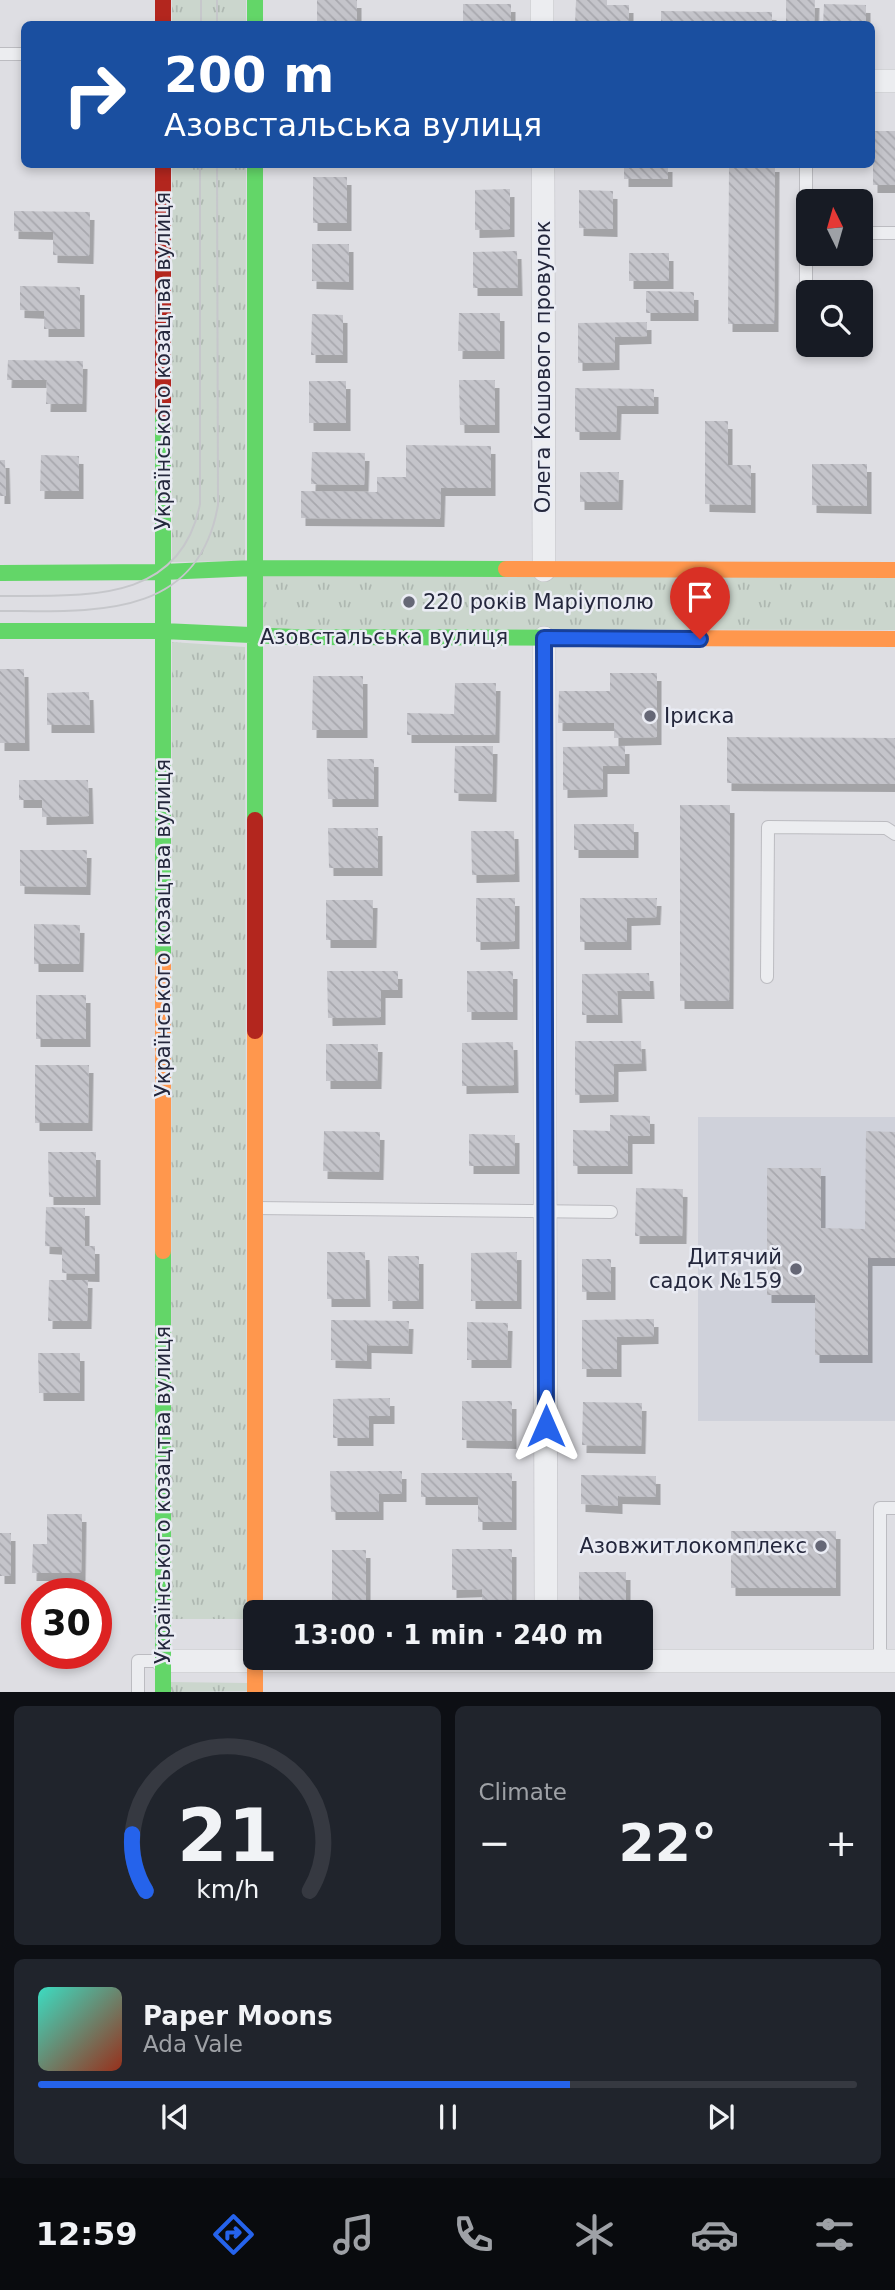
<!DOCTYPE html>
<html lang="en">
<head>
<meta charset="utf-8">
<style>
	body { margin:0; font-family:"DejaVu Sans",sans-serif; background:#20242c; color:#f1f3f6; height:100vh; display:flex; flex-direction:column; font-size:26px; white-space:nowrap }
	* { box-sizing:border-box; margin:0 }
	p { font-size:23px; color:#9ea1a6 }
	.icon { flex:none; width:38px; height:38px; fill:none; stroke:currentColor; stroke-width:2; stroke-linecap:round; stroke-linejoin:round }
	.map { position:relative; height:1692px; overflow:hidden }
	.drawer { display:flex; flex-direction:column; gap:14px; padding:14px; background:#0d0f14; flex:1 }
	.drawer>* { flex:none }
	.guide { position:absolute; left:21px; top:21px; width:854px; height:147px; border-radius:10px; box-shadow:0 4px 10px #0003; background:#1a4fa0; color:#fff; overflow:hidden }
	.needle { width:46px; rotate:355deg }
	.buttons { position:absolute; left:796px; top:189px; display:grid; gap:14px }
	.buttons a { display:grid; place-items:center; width:77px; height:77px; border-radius:10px; background:#171b24; box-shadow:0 4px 10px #0003; font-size:35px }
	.speed { position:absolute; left:21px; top:1578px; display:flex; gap:14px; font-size:35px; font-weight:700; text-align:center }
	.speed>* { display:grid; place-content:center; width:91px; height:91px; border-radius:50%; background:#171b24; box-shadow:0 4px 10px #0003; line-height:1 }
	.speed .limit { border:10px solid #d22; background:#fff; color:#111 }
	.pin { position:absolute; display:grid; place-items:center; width:60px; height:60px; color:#fff; margin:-72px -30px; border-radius:50% 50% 50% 0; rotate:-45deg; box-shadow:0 0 7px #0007 }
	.pin .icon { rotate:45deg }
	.me { position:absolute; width:77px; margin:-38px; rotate:0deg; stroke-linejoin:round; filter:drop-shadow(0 0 5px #0008) }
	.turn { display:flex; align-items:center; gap:24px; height:147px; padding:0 28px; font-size:32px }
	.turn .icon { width:91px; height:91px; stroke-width:2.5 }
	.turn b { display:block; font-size:49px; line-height:60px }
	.big { font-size:52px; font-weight:600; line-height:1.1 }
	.drawer .widget { flex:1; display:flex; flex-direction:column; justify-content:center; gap:10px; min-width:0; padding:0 24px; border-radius:10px; background:#20242c }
	.drawer .dial { align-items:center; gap:0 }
	.dial svg { height:182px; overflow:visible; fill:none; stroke:#363941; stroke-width:7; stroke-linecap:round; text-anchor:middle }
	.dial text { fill:#f1f3f6; stroke:none }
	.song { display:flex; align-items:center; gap:21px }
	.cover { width:84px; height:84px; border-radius:10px; background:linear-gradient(135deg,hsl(170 70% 55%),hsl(10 70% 35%)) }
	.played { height:7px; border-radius:4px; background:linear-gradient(90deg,#2563eb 65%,#363941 65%) }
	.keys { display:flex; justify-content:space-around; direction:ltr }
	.heat { display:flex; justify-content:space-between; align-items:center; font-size:38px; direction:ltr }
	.drawer .tiles { flex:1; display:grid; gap:14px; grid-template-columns:1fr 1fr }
	.widget:last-child { grid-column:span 2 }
	.trip { position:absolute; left:243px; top:1600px; width:410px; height:70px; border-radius:10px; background:#171b24; box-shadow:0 4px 10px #0003; font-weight:600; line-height:70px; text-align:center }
	.tab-bar { display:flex; height:112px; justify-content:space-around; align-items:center; background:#090b0e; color:#9ea1a6 }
	.tab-bar .icon { width:49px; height:49px }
	.tab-bar .on { color:#2563eb }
	.tab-bar b { font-size:32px; color:#f1f3f6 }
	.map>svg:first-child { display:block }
	.built { fill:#cfd1da }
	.grass { fill:url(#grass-tufts) }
	.building { fill:url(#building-back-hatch); filter:url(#shadow) }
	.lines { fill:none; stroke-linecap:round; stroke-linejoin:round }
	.lane-casing { stroke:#bcbcc1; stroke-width:14 }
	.street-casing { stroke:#bcbcc1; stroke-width:24 }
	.lane { stroke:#ecedf0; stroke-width:12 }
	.street { stroke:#ecedf0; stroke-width:23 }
	.fast { stroke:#63d668; stroke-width:16 }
	.slow { stroke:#ff974d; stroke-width:16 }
	.jam { stroke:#b3261e; stroke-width:16 }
	.tram { stroke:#c6c7cb; stroke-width:2 }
	.route-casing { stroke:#184099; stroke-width:18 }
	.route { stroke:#2563eb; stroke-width:12 }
	.poi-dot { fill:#656776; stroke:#eaecf4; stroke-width:2.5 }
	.labels { text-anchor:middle; stroke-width:5; stroke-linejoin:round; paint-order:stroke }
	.street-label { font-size:21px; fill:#24273c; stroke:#eaecf4 }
	.poi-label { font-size:21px; fill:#24273c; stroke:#eaecf4; text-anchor:start }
</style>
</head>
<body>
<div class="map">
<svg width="895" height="1692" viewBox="0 0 895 1692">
	<defs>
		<pattern id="grass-tufts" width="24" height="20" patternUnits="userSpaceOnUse" patternTransform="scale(1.75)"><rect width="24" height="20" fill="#cbd6cd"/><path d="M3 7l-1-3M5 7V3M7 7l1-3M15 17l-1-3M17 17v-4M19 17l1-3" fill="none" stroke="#aeb8b1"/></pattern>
		<pattern id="building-back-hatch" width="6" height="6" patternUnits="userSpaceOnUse" patternTransform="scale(1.75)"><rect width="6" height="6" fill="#c4c4ca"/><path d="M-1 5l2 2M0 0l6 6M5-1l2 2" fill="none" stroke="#a8a8ae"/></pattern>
		<filter id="shadow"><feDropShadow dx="4.5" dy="8" stdDeviation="0" flood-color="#0004"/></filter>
	</defs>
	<rect width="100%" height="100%" fill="#dedee3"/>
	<path class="built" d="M 698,1117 L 895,1117 L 895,1421 L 698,1421 Z"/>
	<path class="grass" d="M 172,0 L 246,0 L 246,24 L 172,24 Z
		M 172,165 L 246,165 L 245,561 L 172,562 Z
		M 263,575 L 895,576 L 895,630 L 263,629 Z
		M 172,642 L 245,647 L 247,1619 L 171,1619 Z
		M 170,1682 L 247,1683 L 247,1691 L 170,1692 Z"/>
	<path class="building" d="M 317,0 L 357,0 L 357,24 L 317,24 Z
		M 576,0 L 607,0 L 607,5 L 629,5 L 629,24 L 575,24 Z
		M 786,0 L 815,0 L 814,24 L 786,24 Z
		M 463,4 L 511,4 L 511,24 L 463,24 Z
		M 824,4 L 866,5 L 866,24 L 823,24 Z
		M 661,11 L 772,12 L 772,24 L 661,24 Z
		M 873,131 L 895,131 L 895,185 L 873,185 Z
		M 624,164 L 668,164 L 668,179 L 624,179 Z
		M 729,164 L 775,164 L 774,324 L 728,324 Z
		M 313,177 L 347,177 L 347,223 L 313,223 Z
		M 510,189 L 510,229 L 475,230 L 475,190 Z
		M 579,190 L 613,191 L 613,229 L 579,228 Z
		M 14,211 L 90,212 L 89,256 L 53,255 L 53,232 L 14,231 Z
		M 312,244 L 349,244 L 349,282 L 312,281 Z
		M 517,251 L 518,288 L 473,288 L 473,252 Z
		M 629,253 L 669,253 L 669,281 L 629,281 Z
		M 20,286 L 80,287 L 80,329 L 44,329 L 44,311 L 20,310 Z
		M 646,291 L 694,292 L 694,313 L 646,313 Z
		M 459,313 L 500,313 L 500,351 L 458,351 Z
		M 312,314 L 343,315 L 343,355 L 311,355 Z
		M 647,322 L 647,336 L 615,337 L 615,362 L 578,363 L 578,323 Z
		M 8,360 L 83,361 L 82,404 L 46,404 L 47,380 L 7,380 Z
		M 459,380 L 495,380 L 495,425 L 460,425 Z
		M 309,381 L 346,381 L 346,423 L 309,423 Z
		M 575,388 L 654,389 L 654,406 L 617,406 L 616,432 L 575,432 Z
		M 705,421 L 728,421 L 728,465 L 751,465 L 751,505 L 705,504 Z
		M 406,445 L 491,446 L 491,488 L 441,488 L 440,519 L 301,518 L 301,491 L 377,492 L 377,477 L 406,477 Z
		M 312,452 L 365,453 L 364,485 L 311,484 Z
		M 41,455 L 79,456 L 79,491 L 40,491 Z
		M 0,460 L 5,460 L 6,496 L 0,496 Z
		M 812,464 L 867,464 L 867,506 L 812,505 Z
		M 580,472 L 619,472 L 618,502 L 580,502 Z
		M 0,669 L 24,669 L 25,743 L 0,743 Z
		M 610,673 L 657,673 L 657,737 L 614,738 L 614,723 L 558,723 L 559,691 L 610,691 Z
		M 313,676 L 363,676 L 363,730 L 312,730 Z
		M 455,683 L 496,683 L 495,735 L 407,735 L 407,713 L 454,714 Z
		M 89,692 L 90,725 L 47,725 L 47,693 Z
		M 727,737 L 895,738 L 895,784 L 727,783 Z
		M 455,746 L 493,746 L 492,794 L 454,793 Z
		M 625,746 L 625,766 L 603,766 L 603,789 L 563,790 L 563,747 Z
		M 327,759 L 374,759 L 374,799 L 328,799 Z
		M 19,780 L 88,780 L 89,816 L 42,817 L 42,800 L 19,800 Z
		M 680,805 L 730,805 L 729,1001 L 680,1001 Z
		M 574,824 L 634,824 L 634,850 L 574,850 Z
		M 328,828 L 378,828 L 378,868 L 329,868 Z
		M 471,831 L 514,831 L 515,874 L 472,875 Z
		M 20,850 L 87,850 L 86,887 L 20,886 Z
		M 476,898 L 515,898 L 515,941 L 476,942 Z
		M 580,898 L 657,898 L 656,917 L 627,918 L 627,942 L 580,942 Z
		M 326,900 L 373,900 L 372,940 L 326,940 Z
		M 34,924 L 80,925 L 79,964 L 34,964 Z
		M 327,971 L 398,971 L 398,990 L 381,990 L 381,1017 L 328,1018 Z
		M 467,971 L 513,971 L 513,1012 L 467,1012 Z
		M 649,973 L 650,991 L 617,991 L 618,1015 L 582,1015 L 582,974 Z
		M 36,995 L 86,995 L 86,1039 L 36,1039 Z
		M 575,1041 L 641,1041 L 642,1063 L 614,1064 L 614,1094 L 575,1095 Z
		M 513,1042 L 514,1085 L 462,1086 L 462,1043 Z
		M 326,1044 L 378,1044 L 377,1081 L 326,1081 Z
		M 35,1065 L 89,1065 L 88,1123 L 35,1123 Z
		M 610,1115 L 650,1116 L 650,1136 L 628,1136 L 628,1166 L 573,1166 L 573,1130 L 610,1131 Z
		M 324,1131 L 380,1132 L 379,1172 L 323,1171 Z
		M 866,1131 L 895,1132 L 895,1258 L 868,1258 L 868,1355 L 815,1355 L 815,1295 L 767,1295 L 767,1168 L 821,1168 L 821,1228 L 865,1229 Z
		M 469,1134 L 515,1135 L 515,1166 L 469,1166 Z
		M 48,1152 L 96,1152 L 96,1197 L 49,1197 Z
		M 636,1188 L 683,1189 L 682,1236 L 635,1236 Z
		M 46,1207 L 85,1208 L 85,1246 L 95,1246 L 95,1274 L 62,1273 L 62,1247 L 45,1246 Z
		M 327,1252 L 365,1252 L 366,1299 L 327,1299 Z
		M 517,1252 L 517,1301 L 471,1301 L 471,1253 Z
		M 388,1256 L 419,1256 L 419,1301 L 388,1301 Z
		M 582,1259 L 611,1259 L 611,1292 L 582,1292 Z
		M 49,1280 L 88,1280 L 87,1321 L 48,1321 Z
		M 654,1319 L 654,1336 L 617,1337 L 617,1369 L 582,1369 L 582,1320 Z
		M 331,1320 L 409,1321 L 408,1346 L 367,1345 L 367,1361 L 331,1360 Z
		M 467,1322 L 508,1323 L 507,1360 L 467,1360 Z
		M 38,1353 L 80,1353 L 80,1393 L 39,1393 Z
		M 390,1398 L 390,1416 L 369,1416 L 369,1438 L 333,1438 L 333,1399 Z
		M 462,1401 L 512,1401 L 512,1441 L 462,1440 Z
		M 583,1402 L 642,1403 L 641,1446 L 582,1445 Z
		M 330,1471 L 402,1471 L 402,1494 L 379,1494 L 379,1512 L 331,1512 Z
		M 421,1473 L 512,1473 L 512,1522 L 478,1522 L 478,1497 L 421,1497 Z
		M 581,1475 L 656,1476 L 656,1497 L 618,1496 L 618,1506 L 581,1504 Z
		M 47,1514 L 82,1514 L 81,1573 L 32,1573 L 33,1544 L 47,1544 Z
		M 731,1531 L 836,1531 L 836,1588 L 731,1588 Z
		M 0,1533 L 11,1533 L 11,1576 L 0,1576 Z
		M 452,1549 L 512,1549 L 512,1610 L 482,1610 L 482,1589 L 452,1590 Z
		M 332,1550 L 366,1550 L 366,1610 L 332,1610 Z
		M 579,1572 L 626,1572 L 626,1611 L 579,1611 Z"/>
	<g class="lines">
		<defs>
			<path id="lane" d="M 0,54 L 24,54
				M 861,233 L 895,233
				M 806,323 L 806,164
				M 767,977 L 768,827 L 886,828 L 895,834
				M 255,1208 L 611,1212
				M 880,1661 L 880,1508 L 895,1508
				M 138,1692 L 138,1661 L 163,1661"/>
			<path id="street" d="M 542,0 L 542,24
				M 872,81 L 895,81
				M 543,164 L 544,570
				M 544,638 L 546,1612
				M 163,1661 L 895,1661"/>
		</defs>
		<use href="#lane" class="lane-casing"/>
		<use href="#street" class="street-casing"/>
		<use href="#lane" class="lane"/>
		<use href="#street" class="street"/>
		<path class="fast" d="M 255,0 L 255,24
			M 255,164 L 255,820
			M 163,412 L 163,959
			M 0,573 L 163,572 L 254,568 L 506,569
			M 0,631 L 163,631 L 294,637 L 651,638
			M 163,1251 L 163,1692"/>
		<path class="slow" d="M 506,569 L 895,570
			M 651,638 L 895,639
			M 163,959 L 163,1251
			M 255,1031 L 255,1692"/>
		<path class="jam" d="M 163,0 L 163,24
			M 163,164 L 163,412
			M 255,820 L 255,1031"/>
		<path class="tram" d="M 217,0 L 217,24
			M 201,24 L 201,0
			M 0,596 C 81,595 180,606 200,504 L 200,164
			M 0,611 C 91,611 198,621 218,505 L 217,164"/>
	</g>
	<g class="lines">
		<defs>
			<path id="route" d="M 546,1426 L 544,638 L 700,639"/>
		</defs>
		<use href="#route" class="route-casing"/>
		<use href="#route" class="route"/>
	</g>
	<g class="poi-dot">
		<circle cx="409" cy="602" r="7"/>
		<circle cx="650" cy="716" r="7"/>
		<circle cx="796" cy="1269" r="7"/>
		<circle cx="821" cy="1546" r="7"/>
	</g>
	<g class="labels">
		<g class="street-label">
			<text transform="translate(163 361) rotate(-90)" y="7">Українського козацтва вулиця</text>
			<text transform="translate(543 367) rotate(-90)" y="7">Олега Кошового провулок</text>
			<text x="384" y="644">Азовстальська вулиця</text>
			<text transform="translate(163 928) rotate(-90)" y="7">Українського козацтва вулиця</text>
			<text transform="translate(163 1495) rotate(-90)" y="7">Українського козацтва вулиця</text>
		</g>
		<g class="poi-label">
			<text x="423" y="609">220 років Маріуполю</text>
			<text x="664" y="723">Іриска</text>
			<text x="782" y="1264" text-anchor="end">Дитячий<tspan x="782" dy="24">садок №159</tspan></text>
			<text x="807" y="1553" text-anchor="end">Азовжитлокомплекс</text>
		</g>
	</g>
</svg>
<div class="buttons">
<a><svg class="needle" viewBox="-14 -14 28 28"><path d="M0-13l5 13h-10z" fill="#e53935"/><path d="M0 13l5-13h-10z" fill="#9ea1a6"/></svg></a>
<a><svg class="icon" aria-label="search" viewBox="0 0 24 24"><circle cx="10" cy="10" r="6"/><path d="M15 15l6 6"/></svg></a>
</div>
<div class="speed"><div class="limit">30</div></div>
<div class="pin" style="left:700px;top:639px;background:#d93025"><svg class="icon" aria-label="arrive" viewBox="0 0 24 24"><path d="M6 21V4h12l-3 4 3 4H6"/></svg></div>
<svg class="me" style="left:546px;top:1426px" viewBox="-20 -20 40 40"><path d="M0-17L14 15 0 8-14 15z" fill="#2563eb" stroke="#fff" stroke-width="4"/></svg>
<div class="trip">13:00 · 1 min · 240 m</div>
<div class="guide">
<div class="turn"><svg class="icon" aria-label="right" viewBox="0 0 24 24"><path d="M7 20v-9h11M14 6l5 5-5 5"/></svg><div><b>200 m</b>Азовстальська вулиця</div></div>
</div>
</div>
<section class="drawer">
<div class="tiles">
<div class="widget dial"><svg viewBox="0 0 100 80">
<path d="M14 69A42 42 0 1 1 86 69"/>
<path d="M14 69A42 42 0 0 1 8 44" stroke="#2563eb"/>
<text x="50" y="56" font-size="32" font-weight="700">21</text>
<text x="50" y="72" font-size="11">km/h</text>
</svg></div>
<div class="widget"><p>Climate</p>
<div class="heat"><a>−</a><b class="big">22°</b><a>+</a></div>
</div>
<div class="widget">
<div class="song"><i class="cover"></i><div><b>Paper Moons</b><p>Ada Vale</p></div></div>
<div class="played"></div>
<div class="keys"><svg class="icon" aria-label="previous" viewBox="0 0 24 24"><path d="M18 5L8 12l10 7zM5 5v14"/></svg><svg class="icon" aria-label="pause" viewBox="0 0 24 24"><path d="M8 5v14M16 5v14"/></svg><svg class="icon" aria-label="next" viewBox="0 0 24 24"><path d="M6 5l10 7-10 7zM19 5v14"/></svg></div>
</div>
</div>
</section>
<nav class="tab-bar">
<b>12:59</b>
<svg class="icon on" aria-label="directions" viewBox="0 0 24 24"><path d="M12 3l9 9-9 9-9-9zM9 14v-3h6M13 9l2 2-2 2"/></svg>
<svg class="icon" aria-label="music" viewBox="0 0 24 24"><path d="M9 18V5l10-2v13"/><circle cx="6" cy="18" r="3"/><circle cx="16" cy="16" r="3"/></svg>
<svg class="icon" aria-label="phone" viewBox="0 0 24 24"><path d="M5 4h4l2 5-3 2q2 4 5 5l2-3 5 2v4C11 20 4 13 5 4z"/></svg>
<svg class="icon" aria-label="climate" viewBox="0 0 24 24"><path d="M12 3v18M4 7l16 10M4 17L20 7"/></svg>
<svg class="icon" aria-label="car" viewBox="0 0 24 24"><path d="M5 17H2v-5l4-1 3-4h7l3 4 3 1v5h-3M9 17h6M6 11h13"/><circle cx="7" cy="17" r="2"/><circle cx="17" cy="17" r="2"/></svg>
<svg class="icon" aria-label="filters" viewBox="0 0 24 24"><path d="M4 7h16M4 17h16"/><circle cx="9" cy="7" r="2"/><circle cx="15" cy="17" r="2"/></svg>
</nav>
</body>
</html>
